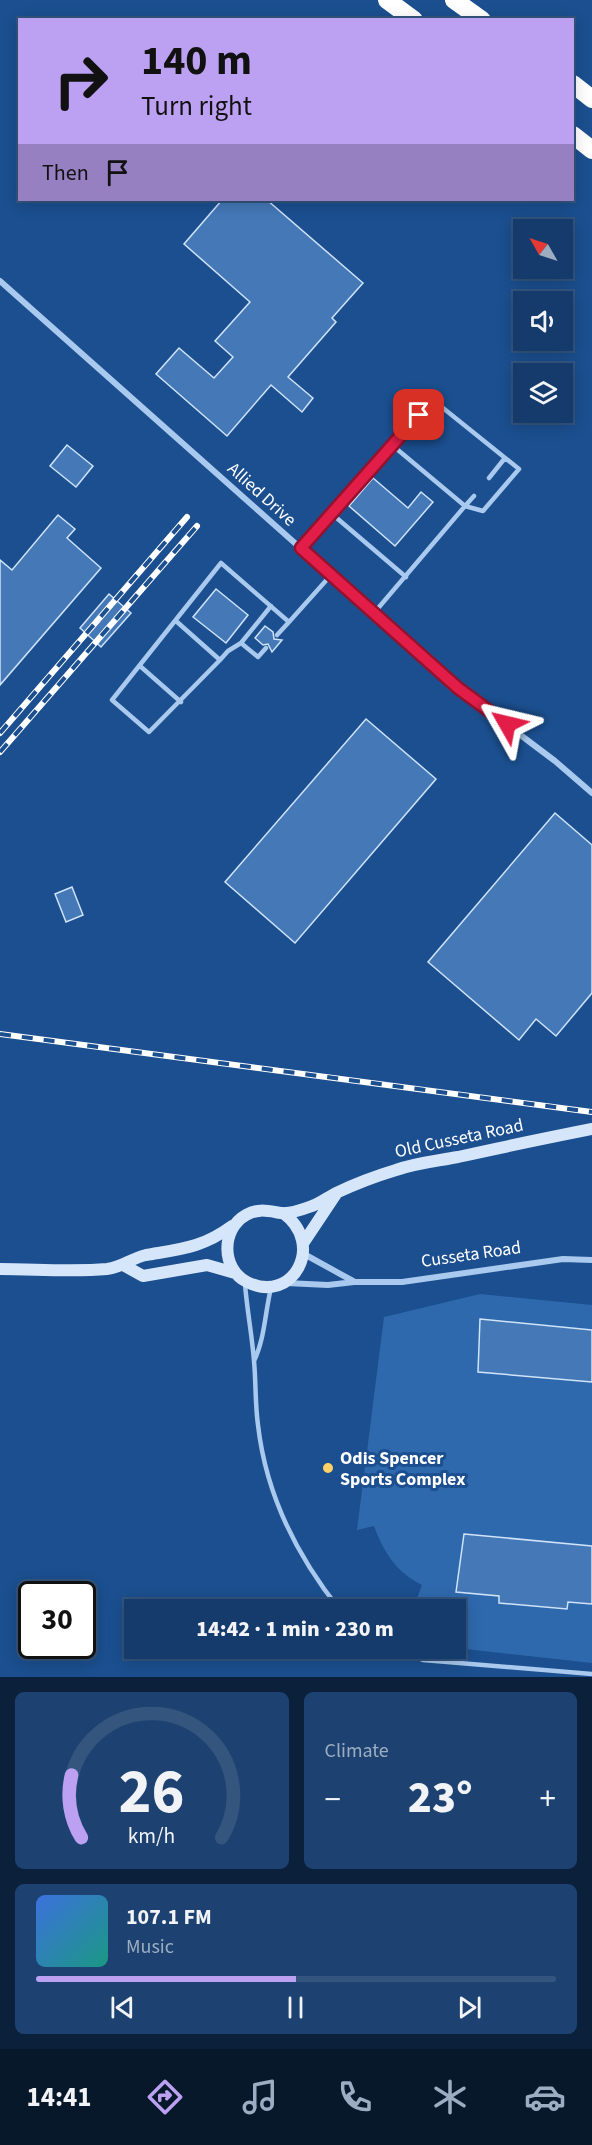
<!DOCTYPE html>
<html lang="en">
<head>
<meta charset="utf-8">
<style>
	body { margin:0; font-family:"Source Sans 3",sans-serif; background:#1d4271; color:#f1f3f6; height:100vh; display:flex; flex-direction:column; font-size:22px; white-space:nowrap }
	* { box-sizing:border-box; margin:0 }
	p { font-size:20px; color:#9dadc1 }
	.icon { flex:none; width:33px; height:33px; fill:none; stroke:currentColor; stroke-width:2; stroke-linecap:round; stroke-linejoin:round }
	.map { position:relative; height:1677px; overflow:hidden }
	.sheet { display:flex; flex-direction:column; gap:15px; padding:15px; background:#0b203b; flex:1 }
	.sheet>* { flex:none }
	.hud { position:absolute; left:18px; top:18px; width:556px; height:183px; border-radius:0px; box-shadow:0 3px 15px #0003,0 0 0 2px #33557e; background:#bca0f2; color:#111; overflow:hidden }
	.needle { width:39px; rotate:309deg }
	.controls { position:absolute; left:513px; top:219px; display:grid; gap:12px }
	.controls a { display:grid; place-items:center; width:60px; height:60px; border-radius:0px; background:#143b6b; box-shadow:0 3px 15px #0003,0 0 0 2px #33557e; font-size:30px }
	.speed { position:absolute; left:18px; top:1581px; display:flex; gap:12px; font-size:30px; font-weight:700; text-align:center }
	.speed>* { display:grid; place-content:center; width:78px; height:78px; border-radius:50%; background:#143b6b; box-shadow:0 3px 15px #0003,0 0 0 2px #33557e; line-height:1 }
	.speed .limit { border:3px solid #111; border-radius:9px; background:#fff; color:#111 }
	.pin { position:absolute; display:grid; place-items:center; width:51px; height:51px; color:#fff; margin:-26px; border-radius:12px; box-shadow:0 3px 9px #0006 }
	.me { position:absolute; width:66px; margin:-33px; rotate:307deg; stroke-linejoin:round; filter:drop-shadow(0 0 4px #0008) }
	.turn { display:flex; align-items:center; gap:21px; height:126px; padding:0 24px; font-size:27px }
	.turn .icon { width:78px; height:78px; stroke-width:2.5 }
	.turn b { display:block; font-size:42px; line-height:51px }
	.then { display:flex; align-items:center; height:57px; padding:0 24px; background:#0003; gap:12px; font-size:22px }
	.big { font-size:45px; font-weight:800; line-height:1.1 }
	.sheet .card { flex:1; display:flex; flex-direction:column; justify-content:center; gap:9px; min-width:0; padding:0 21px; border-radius:9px; background:#1d4271 }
	.sheet .dial { align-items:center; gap:0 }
	.dial svg { height:156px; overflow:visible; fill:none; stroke:#33557e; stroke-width:7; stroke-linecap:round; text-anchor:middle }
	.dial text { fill:#f1f3f6; stroke:none }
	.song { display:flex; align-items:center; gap:18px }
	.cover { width:72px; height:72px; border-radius:9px; background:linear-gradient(135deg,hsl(220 70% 55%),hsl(170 70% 35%)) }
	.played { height:6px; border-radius:3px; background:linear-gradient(90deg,#bca0f2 50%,#33557e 50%) }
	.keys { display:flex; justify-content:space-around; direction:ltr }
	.heat { display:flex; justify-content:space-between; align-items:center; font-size:33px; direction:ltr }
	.sheet .tiles { flex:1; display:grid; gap:15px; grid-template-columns:1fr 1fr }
	.card:last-child { grid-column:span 2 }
	.trip { position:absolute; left:124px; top:1599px; width:342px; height:60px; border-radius:0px; background:#143b6b; box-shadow:0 3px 15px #0003,0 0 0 2px #33557e; font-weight:800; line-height:60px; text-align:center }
	.tab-bar { display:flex; height:96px; justify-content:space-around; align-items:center; background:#08182b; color:#9dadc1 }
	.tab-bar .icon { width:42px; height:42px }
	.tab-bar .current { color:#bca0f2 }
	.tab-bar b { font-size:27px; color:#f1f3f6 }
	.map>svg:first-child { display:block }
	.pitch { fill:#2e69ad }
	.building { fill:#4478b7; stroke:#cfe3fa; stroke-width:1.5 }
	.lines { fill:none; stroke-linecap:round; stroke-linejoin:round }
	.lane { stroke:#a9c9ee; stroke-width:4.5 }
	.street { stroke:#a9c9ee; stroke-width:6 }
	.secondary { stroke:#d6e6fa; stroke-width:12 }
	.highway { stroke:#fff; stroke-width:18 }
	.rail-casing { stroke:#fff; stroke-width:6 }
	.rail { stroke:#1b4f8f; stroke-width:4; stroke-dasharray:11; stroke-linecap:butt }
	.route-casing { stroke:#92132f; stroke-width:15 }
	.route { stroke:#e11d48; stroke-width:10 }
	.poi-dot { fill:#ffd166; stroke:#1b4f8f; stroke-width:2 }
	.labels { text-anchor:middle; stroke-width:6; stroke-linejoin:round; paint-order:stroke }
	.street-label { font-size:18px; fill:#fff; stroke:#1b4f8f }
	.poi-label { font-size:18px; font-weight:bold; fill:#fff; stroke:#1b4f8f; text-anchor:start }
</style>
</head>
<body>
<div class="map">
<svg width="592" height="1677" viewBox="0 0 592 1677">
	<rect width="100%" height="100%" fill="#1b4f8f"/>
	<path class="pitch" d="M 480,1294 L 592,1305 L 592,1663 L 456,1648 L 456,1610 L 423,1609 L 416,1601 L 422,1585 C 396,1572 384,1553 374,1526 L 357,1530 L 384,1317 Z"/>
	<path class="building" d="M 222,200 L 267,200 L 363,283 L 332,318 L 336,322 L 288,377 L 313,398 L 302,412 L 271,385 L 227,436 L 156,374 L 179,348 L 214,378 L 233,357 L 215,341 L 250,302 L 184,244 Z
		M 67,445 L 93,466 L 76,487 L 50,466 Z
		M 373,478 L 408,508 L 421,492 L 433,502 L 395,546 L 349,506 Z
		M 58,515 L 75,529 L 67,538 L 101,568 L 0,685 L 0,560 L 12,570 Z
		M 216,589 L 248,615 L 226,643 L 193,617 Z
		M 109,594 L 131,613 L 101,647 L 80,628 Z
		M 265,626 L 273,632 L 274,639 L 282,640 L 272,652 L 268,644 L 263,645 L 255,638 Z
		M 366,719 L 436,779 L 295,943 L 225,882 Z
		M 555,813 L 592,845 L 592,993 L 556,1036 L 536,1019 L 519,1040 L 428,962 Z
		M 72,887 L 83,915 L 66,922 L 55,894 Z
		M 480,1319 L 592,1330 L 592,1382 L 478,1372 Z
		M 464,1534 L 592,1546 L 592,1604 L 568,1602 L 567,1609 L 499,1603 L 499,1596 L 456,1592 Z"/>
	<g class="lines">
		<path class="lane" d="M 392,445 L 433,400 L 519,469 L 483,511 L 465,506 L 474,496
			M 489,478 L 505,458
			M 332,514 L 406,577
			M 301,548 L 392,445 L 465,506 L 374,613
			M 176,621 L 220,660 L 149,732 L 112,700 L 221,563 L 289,622 L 331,575
			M 277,635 L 289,622
			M 266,648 L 258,657 L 241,643 L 271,606
			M 220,660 L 228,651 L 241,643
			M 140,666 L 181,702
			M 245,1284 C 247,1310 252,1335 254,1361 C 256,1382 255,1404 258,1425 C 266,1495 296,1555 340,1610
			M 254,1361 C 265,1338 265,1312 271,1288
			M 392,1648 L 423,1660 L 592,1674"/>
		<path class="street" d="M 0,281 L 458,688 L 555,761 L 592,793
			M 304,1254 L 353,1281
			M 286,1283 L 328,1285 L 354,1282 L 402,1282 L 563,1259 L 592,1260"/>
		<path class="secondary" d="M 283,1213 C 326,1244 293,1305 247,1282 C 221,1269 221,1229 246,1215 C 258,1208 268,1211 281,1213 C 289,1214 304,1209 312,1206 C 321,1203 328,1197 336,1193 C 355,1184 376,1176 396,1170 C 416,1163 437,1161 458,1157 C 503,1147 547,1138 592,1129
			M 304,1242 L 336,1194
			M 125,1266 L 143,1276 L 207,1265 L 235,1273
			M 0,1269 C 35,1269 72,1272 107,1269 C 123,1267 132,1258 146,1255 C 181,1249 202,1248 232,1226"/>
		<path class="highway" d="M 387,0 L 414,20
			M 454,0 L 482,20
			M 573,84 L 592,99
			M 573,135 L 592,150"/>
		<defs>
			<path id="rail" d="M 0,733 L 187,517
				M 0,752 L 197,526
				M 0,1034 L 592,1112"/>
		</defs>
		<use href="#rail" class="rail-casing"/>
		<use href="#rail" class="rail"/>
	</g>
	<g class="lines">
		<defs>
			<path id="route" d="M 419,415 L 301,548 L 458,688 L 507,724"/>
		</defs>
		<use href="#route" class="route-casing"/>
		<use href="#route" class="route"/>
	</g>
	<circle class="poi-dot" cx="328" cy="1468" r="6"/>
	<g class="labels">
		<g class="street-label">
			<text transform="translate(262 494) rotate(42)" y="6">Allied Drive</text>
			<text transform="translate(459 1138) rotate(-12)" y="6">Old Cusseta Road</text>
			<text transform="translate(471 1254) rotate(-8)" y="6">Cusseta Road</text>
		</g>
		<g class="poi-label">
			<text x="340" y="1464">Odis Spencer<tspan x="340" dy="21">Sports Complex</tspan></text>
		</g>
	</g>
</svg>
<div class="controls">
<a><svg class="needle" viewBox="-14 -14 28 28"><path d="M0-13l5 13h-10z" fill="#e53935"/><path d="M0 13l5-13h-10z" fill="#9dadc1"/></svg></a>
<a><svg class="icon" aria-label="sound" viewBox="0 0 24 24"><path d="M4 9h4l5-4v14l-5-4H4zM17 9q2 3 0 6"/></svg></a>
<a><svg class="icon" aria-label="layers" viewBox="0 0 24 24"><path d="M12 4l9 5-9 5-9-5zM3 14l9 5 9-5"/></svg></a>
</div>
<div class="speed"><div class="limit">30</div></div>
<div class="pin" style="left:419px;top:415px;background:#d93025"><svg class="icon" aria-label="arrive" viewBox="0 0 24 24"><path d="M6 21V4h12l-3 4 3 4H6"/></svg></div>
<svg class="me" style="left:507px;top:724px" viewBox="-20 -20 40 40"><path d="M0-17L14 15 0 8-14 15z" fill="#e11d48" stroke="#fff" stroke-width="4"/></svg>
<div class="trip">14:42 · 1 min · 230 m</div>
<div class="hud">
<div class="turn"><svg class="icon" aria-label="right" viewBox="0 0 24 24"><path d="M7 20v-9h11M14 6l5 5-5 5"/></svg><div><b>140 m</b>Turn right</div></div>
<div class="then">Then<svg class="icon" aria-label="arrive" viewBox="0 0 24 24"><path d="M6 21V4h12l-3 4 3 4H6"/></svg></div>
</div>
</div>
<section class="sheet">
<div class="tiles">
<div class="card dial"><svg viewBox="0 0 100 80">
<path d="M14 69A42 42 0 1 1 86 69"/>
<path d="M14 69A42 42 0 0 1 9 37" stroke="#bca0f2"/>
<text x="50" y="56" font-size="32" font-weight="700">26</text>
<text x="50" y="72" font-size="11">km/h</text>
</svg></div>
<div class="card"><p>Climate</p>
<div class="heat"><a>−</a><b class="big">23°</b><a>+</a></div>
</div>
<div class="card">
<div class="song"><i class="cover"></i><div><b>107.1 FM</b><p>Music</p></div></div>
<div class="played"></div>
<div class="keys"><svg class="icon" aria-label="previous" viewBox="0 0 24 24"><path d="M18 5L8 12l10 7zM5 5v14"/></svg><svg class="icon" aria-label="pause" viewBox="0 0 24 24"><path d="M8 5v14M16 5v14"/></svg><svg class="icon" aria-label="next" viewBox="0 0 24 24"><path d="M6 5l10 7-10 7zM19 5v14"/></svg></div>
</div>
</div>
</section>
<nav class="tab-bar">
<b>14:41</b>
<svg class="icon current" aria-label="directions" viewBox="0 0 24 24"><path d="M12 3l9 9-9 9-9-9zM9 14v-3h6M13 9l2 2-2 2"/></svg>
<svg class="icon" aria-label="music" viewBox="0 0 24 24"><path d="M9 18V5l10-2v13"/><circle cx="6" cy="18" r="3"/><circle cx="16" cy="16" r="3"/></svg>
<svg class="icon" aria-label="phone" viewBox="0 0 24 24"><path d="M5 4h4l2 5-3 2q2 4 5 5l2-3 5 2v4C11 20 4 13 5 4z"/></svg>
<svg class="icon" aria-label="climate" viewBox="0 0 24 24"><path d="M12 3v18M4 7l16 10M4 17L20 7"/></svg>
<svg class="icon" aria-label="car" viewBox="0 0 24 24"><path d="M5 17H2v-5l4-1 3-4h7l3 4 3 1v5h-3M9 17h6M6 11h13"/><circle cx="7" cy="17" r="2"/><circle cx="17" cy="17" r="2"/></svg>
</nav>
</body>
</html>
